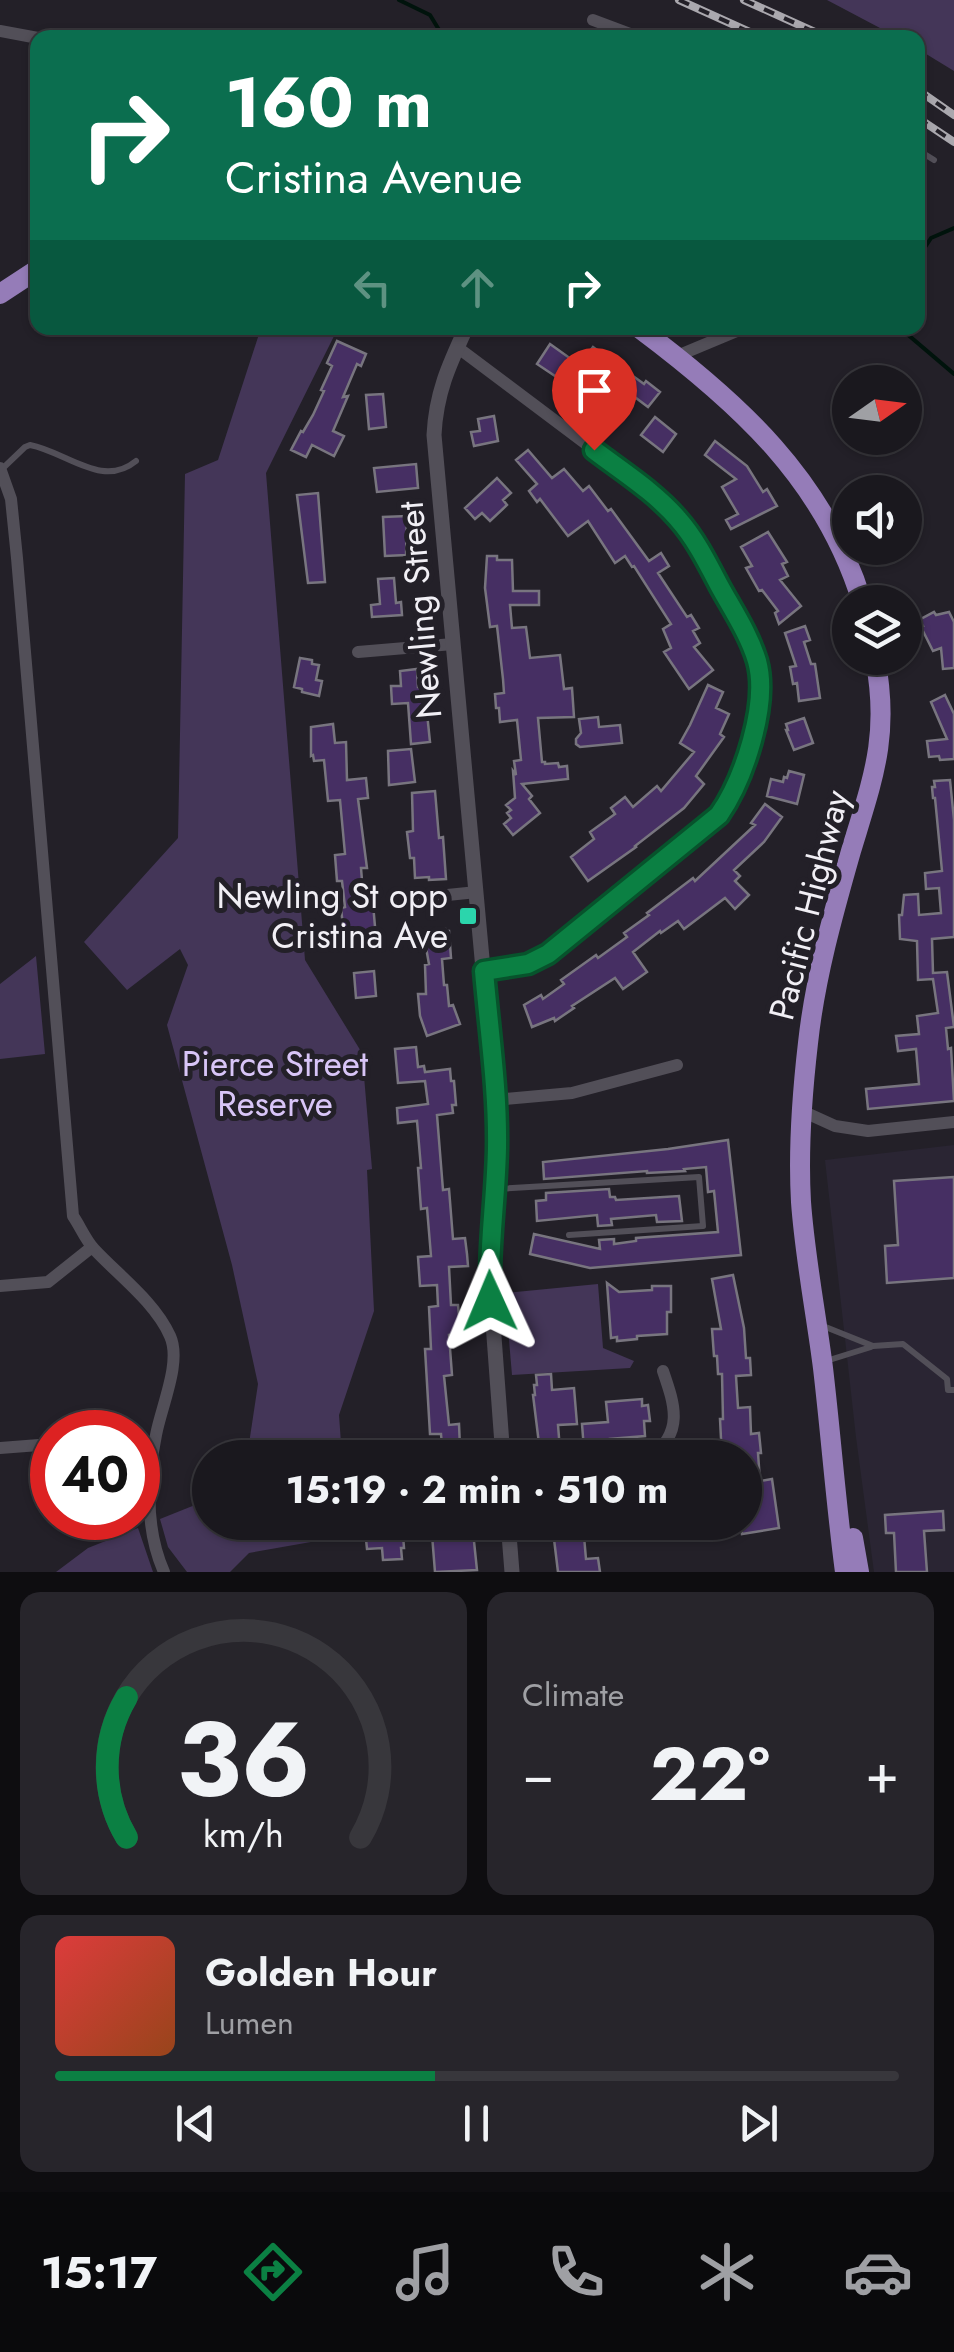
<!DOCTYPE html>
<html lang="en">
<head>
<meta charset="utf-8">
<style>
	body { margin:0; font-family:Jost,sans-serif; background:#27252b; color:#f1f3f6; height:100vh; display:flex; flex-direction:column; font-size:38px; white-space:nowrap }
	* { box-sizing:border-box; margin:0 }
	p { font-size:32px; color:#9fa0a4 }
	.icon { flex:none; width:55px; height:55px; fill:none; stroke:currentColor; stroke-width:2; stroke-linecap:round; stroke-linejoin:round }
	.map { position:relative; height:1572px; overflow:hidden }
	.details { display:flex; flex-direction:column; gap:20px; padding:20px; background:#0e0d10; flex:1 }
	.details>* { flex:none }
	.banner { position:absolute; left:30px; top:30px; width:895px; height:305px; border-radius:20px; box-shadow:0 2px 8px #0004,0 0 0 2px #38373c; background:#0b6e4f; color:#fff; overflow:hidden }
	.needle { width:65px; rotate:76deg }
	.tools { position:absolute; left:832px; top:365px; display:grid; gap:20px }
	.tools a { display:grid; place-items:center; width:90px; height:90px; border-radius:50%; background:#1a181e; box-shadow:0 2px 8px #0004,0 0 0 2px #38373c; font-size:50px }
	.speed { position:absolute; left:30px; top:1410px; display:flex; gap:20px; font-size:50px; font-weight:700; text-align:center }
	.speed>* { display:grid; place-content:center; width:130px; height:130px; border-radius:50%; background:#1a181e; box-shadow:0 2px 8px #0004,0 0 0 2px #38373c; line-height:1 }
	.speed .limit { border:15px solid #d22; background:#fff; color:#111 }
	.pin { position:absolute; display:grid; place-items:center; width:85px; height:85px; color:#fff; margin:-102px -42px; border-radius:50% 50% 50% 0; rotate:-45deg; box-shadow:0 0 10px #0007 }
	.pin .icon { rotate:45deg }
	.me { position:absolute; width:110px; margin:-55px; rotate:359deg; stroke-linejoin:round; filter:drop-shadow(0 0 8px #0008) }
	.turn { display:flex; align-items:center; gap:35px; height:210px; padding:0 30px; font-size:45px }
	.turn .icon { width:130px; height:130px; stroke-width:2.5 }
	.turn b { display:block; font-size:70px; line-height:85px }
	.lanes { display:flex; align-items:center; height:95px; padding:0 30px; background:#0003; justify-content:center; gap:50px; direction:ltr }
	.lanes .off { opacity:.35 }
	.big { font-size:75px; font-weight:700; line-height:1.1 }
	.details .card { flex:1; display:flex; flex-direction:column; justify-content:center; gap:15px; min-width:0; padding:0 35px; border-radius:20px; background:#27252b }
	.details .dial { align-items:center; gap:0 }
	.dial svg { height:260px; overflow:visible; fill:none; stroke:#38373c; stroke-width:7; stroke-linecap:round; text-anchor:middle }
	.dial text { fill:#f1f3f6; stroke:none }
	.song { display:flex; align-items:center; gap:30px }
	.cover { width:120px; height:120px; border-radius:15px; background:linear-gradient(135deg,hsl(0 70% 55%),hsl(20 70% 35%)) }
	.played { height:10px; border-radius:5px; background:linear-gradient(90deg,#0b8043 45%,#38373c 45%) }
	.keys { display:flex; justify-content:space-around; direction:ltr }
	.heat { display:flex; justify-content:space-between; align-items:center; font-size:55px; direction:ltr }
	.details .tiles { flex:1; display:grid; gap:20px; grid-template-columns:1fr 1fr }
	.card:last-child { grid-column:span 2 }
	.trip { position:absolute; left:192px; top:1440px; width:570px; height:100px; border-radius:50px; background:#1a181e; box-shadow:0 2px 8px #0004,0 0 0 2px #38373c; font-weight:700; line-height:100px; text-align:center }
	.dock { display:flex; height:160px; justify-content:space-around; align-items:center; background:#0a0a0c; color:#9fa0a4 }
	.dock .icon { width:70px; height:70px }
	.dock .current { color:#0b8043 }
	.dock b { font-size:45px; color:#f1f3f6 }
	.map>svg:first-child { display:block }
	.built { fill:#2a2533 }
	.green { fill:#443658 }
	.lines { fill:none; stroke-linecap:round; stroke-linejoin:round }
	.stream { stroke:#00130c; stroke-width:4 }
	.building { fill:#462f63; stroke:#78757f; stroke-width:2.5 }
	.service { stroke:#524f58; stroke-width:6 }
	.minor { stroke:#524f58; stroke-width:12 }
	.tertiary { stroke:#524f58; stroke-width:15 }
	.primary { stroke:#957cb8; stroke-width:20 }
	.rail-casing { stroke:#aaa8ae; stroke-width:8 }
	.rail { stroke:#232028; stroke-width:4; stroke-dasharray:11; stroke-linecap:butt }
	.route-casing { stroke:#07532c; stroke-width:25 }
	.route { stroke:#0b8043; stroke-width:18 }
	.poi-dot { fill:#2bd5ac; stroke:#232028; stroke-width:4 }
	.labels { text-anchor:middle; stroke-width:10; stroke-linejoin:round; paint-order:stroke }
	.street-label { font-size:35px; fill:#f1eff5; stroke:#232028 }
	.poi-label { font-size:35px; fill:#f1eff5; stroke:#232028; text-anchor:end }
	.park-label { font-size:35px; fill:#d8c5f7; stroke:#232028 }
</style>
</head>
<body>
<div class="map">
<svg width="954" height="1572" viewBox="0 0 954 1572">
	<rect width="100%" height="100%" fill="#232028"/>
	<path class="built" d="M 954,1145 L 954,1572 L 874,1572 L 856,1437 L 825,1160 Z"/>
	<path class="green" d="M 827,0 L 954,0 L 954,71 L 918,49 L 918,38 L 897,37 Z
		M 261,328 L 338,328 L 266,473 L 305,960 L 362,1053 L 372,1169 L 367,1170 L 374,1311 L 339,1415 L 342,1457 L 247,1457 L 258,1384 L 232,1265 L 167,1025 L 188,965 L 180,949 L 127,990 L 84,942 L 178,838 L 185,474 L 218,460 Z
		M 36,956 L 45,1054 L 0,1059 L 0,984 Z
		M 598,1284 L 603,1348 L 634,1361 L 630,1368 L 512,1375 L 505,1293 Z
		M 210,1499 L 210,1522 L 335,1523 L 328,1539 L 249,1553 L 230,1572 L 187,1572 L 168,1547 L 160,1519 Z
		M 138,1528 L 153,1572 L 56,1572 L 88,1548 Z"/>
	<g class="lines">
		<path class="stream" d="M 399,0 L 430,15 L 444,38
			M 918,258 L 931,238 L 954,228
			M 900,328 L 954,374"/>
	</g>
	<path class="building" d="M 337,341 L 366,354 L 361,366 L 357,364 L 343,397 L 348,396 L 333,431 L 344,436 L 334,456 L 312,445 L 306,457 L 291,450 L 301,431 L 303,432 L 313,415 L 324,391 L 321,390 L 332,366 L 327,363 Z
		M 550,344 L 571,359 L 558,378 L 537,364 Z
		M 593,347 L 644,384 L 646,381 L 660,392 L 648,407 L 628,392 L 626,394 L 615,385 L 613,387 L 598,376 L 592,384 L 575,371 Z
		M 383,394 L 386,427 L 369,429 L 366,395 Z
		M 494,416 L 498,441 L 474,446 L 471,432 L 480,431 L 478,419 Z
		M 655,417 L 676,434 L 663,452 L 641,435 Z
		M 715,441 L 747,466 L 763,492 L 767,489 L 777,506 L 731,529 L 726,520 L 738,514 L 722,487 L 736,479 L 705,455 Z
		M 528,450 L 552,478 L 564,469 L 583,491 L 589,486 L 608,511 L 611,509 L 649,561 L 661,553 L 669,566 L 658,573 L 687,617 L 691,615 L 699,628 L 693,631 L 700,643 L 694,647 L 713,670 L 689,689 L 664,652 L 671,648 L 663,629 L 671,624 L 634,566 L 632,567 L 625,556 L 615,563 L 588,521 L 568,536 L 540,499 L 537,502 L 529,491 L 537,484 L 516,460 Z
		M 416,464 L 418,488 L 377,492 L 374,468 Z
		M 497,478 L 511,493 L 503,500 L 507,505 L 490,521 L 482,513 L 475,519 L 465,508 Z
		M 318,493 L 325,582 L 308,583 L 297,495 Z
		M 407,516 L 406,555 L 385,556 L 383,517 Z
		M 768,532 L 787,562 L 782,564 L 788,576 L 780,580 L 801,606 L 779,624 L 775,613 L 778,611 L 762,590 L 759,591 L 746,568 L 752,566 L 741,547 Z
		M 487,556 L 497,556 L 497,560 L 512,560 L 513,591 L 539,591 L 539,605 L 510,605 L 512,628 L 526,627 L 530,658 L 560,655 L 564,689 L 572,688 L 574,717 L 538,718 L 542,762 L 545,762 L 545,764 L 558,763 L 559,767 L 567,766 L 568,779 L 522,784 L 532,796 L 529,799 L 540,813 L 513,835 L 504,824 L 511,818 L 507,813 L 511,810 L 506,805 L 515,798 L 513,771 L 516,775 L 514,761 L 521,760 L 517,720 L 500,722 L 499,708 L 496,708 L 495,694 L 504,693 L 503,679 L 497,626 L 490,627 L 485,588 Z
		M 394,578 L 396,603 L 401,602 L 402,615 L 372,617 L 371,605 L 380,604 L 378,579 Z
		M 934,612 L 936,615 L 949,612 L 954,622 L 954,668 L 943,669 L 941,648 L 933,651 L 921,627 L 923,626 L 919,620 Z
		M 805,626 L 810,640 L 804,642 L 811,664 L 815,664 L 820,698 L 799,701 L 797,683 L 793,684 L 790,667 L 796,666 L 785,633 Z
		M 300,658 L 312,660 L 312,664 L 319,665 L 316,680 L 322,681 L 319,696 L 302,692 L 302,689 L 294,687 Z
		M 417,669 L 418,687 L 422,687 L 425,713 L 427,713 L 430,742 L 411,744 L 408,703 L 392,704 L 391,686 L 401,686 L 400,671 Z
		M 708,685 L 723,692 L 716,708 L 729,714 L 720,734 L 724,737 L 696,776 L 704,784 L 684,808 L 635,846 L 636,847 L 588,881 L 571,857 L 594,839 L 590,832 L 615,814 L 611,808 L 625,797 L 633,807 L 657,786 L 661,791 L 694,752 L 680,743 L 690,725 Z
		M 945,695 L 954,714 L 954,759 L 940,760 L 939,756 L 929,757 L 927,741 L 947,739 L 931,702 Z
		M 598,717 L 599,727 L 620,725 L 622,743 L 580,747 L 576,744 L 576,739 L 581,733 L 579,719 Z
		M 804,718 L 813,743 L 794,750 L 786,730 L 788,730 L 786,724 Z
		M 333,724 L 335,743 L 346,742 L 347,780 L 366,778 L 368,798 L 358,799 L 367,868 L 361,868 L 364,905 L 373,904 L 376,938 L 366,939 L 366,944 L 345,946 L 341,908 L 345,907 L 342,881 L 337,881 L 335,855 L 345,854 L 340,800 L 328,801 L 324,760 L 314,761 L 313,755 L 311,756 L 311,727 Z
		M 411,749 L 415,782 L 389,785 L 388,751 Z
		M 789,771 L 804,775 L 797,804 L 767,796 L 771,779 L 783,782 L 784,777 L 787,778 Z
		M 950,780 L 954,820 L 954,937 L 932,939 L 933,973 L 947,972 L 954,1027 L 946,1028 L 948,1049 L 951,1048 L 954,1101 L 868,1109 L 866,1089 L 919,1084 L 916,1049 L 898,1051 L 896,1036 L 919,1034 L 917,1016 L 938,1013 L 933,979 L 918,980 L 917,941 L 900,939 L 899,915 L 902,915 L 904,895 L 918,894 L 919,915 L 941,913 L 939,888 L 926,889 L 925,873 L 942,871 L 935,798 L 933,798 L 932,787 L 935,787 L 934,781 Z
		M 435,791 L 439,838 L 443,837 L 446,879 L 429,880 L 429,877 L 415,878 L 414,858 L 410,858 L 407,832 L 413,831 L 412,793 Z
		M 765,804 L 782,817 L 764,842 L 734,870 L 740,876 L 735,881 L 749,895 L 735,909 L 725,898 L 684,929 L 678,921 L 661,933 L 660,931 L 633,952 L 647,972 L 623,989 L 615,978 L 572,1006 L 574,1008 L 555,1021 L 554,1018 L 532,1027 L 524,1005 L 541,995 L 543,999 L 564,984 L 561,980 L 596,955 L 598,958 L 627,937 L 624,933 L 649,915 L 647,913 L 693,878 L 695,881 L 755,825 L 751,823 Z
		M 445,929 L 445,931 L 449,931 L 451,958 L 442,959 L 444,985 L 447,985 L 449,1006 L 453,1005 L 460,1024 L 427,1036 L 420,1016 L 418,994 L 426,994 L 425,965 L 429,964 L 423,931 Z
		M 374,971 L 376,996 L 356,998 L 354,973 Z
		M 416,1047 L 418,1067 L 424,1066 L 425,1072 L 450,1069 L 451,1081 L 454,1081 L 456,1105 L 452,1105 L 453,1113 L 437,1115 L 443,1190 L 449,1189 L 453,1239 L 465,1238 L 467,1254 L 468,1266 L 449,1267 L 451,1305 L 458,1305 L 459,1317 L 471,1316 L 472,1333 L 449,1335 L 452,1375 L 444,1376 L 449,1425 L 459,1424 L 460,1447 L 470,1446 L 471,1458 L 443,1458 L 441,1434 L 430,1434 L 425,1349 L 431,1349 L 429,1307 L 438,1306 L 437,1285 L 420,1286 L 418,1257 L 431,1256 L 427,1208 L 421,1209 L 418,1168 L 421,1168 L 417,1121 L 398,1123 L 397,1108 L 428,1104 L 425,1081 L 398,1083 L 395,1049 Z
		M 728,1140 L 741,1255 L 590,1268 L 530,1254 L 534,1234 L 600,1249 L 599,1240 L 614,1239 L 614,1244 L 636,1241 L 636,1238 L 718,1232 L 714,1191 L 708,1192 L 706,1167 L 684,1169 L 685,1171 L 647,1173 L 647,1171 L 544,1179 L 543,1162 L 668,1149 Z
		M 954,1177 L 954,1278 L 887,1283 L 885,1246 L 898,1245 L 894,1181 Z
		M 609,1189 L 610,1197 L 615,1197 L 616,1200 L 679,1196 L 682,1221 L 657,1222 L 656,1215 L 611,1219 L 612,1225 L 598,1226 L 597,1215 L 537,1221 L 536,1201 L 546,1200 L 546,1193 Z
		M 733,1275 L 744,1328 L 746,1358 L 750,1358 L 751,1375 L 736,1376 L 738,1408 L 750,1407 L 751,1434 L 759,1433 L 761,1453 L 758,1453 L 760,1481 L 772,1479 L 779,1528 L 742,1534 L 741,1522 L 745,1522 L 745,1458 L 722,1458 L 720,1419 L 723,1419 L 722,1374 L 718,1374 L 717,1356 L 714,1356 L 712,1329 L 721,1329 L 712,1279 Z
		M 607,1283 L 619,1292 L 652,1290 L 652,1286 L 671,1286 L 671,1312 L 667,1312 L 667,1334 L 637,1336 L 637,1339 L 617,1341 L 617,1337 L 611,1338 Z
		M 551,1374 L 552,1390 L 574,1388 L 577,1424 L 558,1425 L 560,1450 L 540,1452 L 533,1395 L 535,1395 L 534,1385 L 537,1385 L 536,1375 Z
		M 642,1399 L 642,1406 L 648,1405 L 650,1421 L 644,1421 L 645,1436 L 610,1439 L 611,1445 L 596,1446 L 596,1449 L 584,1450 L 582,1424 L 608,1422 L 606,1402 Z
		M 943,1511 L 944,1530 L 924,1531 L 927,1572 L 896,1572 L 894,1533 L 886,1533 L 885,1515 Z
		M 374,1522 L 402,1522 L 404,1548 L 401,1548 L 402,1559 L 383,1560 L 382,1548 L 367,1549 L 365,1530 L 382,1529 Z
		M 431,1522 L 472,1522 L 477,1570 L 435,1572 Z
		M 559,1527 L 560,1538 L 584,1536 L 586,1559 L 598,1558 L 600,1572 L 558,1572 L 554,1539 L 546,1540 L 544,1528 Z"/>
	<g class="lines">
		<path class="service" d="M 918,150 L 934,160
			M 2,469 L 25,447 L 30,445 C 67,452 102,489 136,461
			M 497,1189 L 699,1177 L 703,1226 L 569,1235
			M 823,1326 L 873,1346 L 903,1344 L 947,1379 L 948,1390 L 954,1390
			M 826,1361 L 871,1347"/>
		<path class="minor" d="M 593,20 L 641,38
			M 0,31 L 38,38
			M 457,347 L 650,492 C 659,500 669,509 678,518 C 695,538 706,562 718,584 C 734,613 755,642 759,675 C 763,705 747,768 732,795 C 725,809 714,820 702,830 L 548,955 L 529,964 L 484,971
			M 677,356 L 744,328
			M 0,468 L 11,499 L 17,558 L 73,1216 C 80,1226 85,1239 94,1249 C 118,1275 155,1302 170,1336 C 182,1362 161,1407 156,1435 C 147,1480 145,1529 164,1572
			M 358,652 L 453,644
			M 408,899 L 477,892
			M 495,1100 L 572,1093 L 677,1065
			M 802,1111 L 835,1126 L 868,1131 L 954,1122
			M 0,1286 L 48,1282 L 92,1247
			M 0,1448 L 52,1444
			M 650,1458 C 684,1432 675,1406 663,1371"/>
		<path class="tertiary" d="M 466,328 C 449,365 436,393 434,435 L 495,1100 L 497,1145 L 496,1189 L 489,1269 L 503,1458
			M 508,1522 L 512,1572"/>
		<path class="primary" d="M 0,294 L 38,269
			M 639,328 C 738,402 825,480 862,602
			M 853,1538 L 859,1572
			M 845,1572 C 836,1504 831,1436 823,1368 C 816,1313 805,1258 801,1202 C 798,1150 802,1095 808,1043 C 815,978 833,914 851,851 C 873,778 890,736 875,658"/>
		<defs>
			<path id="rail" d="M 679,0 L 763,38
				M 744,0 L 828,38
				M 918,90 L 954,115
				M 918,118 L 954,142"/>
		</defs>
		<use href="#rail" class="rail-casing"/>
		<use href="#rail" class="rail"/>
	</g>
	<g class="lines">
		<defs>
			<path id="route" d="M 490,1301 C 488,1248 496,1200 497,1148 C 498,1089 489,1030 484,971 L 528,964 L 548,954 L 719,815 C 744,779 769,704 757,661 C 749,634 732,609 719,585 C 707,562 695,538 678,519 C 655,492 623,472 594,450"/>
		</defs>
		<use href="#route" class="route-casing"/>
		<use href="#route" class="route"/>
	</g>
	<rect class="poi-dot" x="458" y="906" width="20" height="20" rx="5"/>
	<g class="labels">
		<g class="street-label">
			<text transform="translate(420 610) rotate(-95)" y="12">Newling Street</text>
			<text transform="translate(809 905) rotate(-76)" y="12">Pacific Highway</text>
		</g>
		<g class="poi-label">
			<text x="448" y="908">Newling St opp<tspan x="448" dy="40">Cristina Ave</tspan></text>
		</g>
		<g class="park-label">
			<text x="275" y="1076">Pierce Street<tspan x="275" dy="40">Reserve</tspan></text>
		</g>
	</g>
</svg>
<div class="tools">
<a><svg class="needle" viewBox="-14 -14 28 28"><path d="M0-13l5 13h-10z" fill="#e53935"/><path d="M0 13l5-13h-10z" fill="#9fa0a4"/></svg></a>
<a><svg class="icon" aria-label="sound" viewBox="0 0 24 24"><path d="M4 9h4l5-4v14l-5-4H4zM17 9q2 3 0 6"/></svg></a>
<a><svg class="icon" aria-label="layers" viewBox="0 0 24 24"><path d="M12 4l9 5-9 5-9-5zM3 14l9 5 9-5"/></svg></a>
</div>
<div class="speed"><div class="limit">40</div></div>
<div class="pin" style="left:594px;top:450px;background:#d93025"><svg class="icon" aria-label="arrive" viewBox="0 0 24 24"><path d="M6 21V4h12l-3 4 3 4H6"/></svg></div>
<svg class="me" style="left:490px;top:1301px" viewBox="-20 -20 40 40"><path d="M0-17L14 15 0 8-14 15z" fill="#0b8043" stroke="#fff" stroke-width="4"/></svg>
<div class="trip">15:19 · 2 min · 510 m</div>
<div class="banner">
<div class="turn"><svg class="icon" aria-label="right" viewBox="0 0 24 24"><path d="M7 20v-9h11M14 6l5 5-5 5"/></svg><div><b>160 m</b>Cristina Avenue</div></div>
<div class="lanes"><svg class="icon off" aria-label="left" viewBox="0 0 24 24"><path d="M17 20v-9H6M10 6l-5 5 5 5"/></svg><svg class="icon off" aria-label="ahead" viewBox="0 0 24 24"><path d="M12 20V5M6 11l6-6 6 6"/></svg><svg class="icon" aria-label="right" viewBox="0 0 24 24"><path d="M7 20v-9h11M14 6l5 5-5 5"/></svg></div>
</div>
</div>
<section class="details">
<div class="tiles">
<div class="card dial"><svg viewBox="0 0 100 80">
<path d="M14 69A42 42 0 1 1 86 69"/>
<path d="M14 69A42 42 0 0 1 14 26" stroke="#0b8043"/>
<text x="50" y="56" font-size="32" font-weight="700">36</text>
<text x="50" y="72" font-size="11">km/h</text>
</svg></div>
<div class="card"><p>Climate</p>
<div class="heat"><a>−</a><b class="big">22°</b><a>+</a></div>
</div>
<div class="card">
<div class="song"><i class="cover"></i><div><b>Golden Hour</b><p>Lumen</p></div></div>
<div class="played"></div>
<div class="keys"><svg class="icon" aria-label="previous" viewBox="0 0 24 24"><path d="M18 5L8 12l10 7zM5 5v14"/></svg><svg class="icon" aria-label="pause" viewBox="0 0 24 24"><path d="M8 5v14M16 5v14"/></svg><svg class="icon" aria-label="next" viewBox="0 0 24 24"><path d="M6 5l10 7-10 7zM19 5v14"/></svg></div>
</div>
</div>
</section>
<nav class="dock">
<b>15:17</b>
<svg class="icon current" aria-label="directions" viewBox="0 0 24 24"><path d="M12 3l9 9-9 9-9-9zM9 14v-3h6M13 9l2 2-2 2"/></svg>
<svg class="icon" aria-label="music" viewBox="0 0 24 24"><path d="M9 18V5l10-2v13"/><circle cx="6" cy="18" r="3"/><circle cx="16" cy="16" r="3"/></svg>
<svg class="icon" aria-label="phone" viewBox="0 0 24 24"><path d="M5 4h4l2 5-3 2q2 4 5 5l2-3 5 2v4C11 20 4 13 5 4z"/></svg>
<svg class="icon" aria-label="climate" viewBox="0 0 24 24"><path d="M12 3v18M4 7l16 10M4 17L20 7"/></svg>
<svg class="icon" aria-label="car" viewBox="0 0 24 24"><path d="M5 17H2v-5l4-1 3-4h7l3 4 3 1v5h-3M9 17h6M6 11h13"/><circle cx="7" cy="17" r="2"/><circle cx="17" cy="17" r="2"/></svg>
</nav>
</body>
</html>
